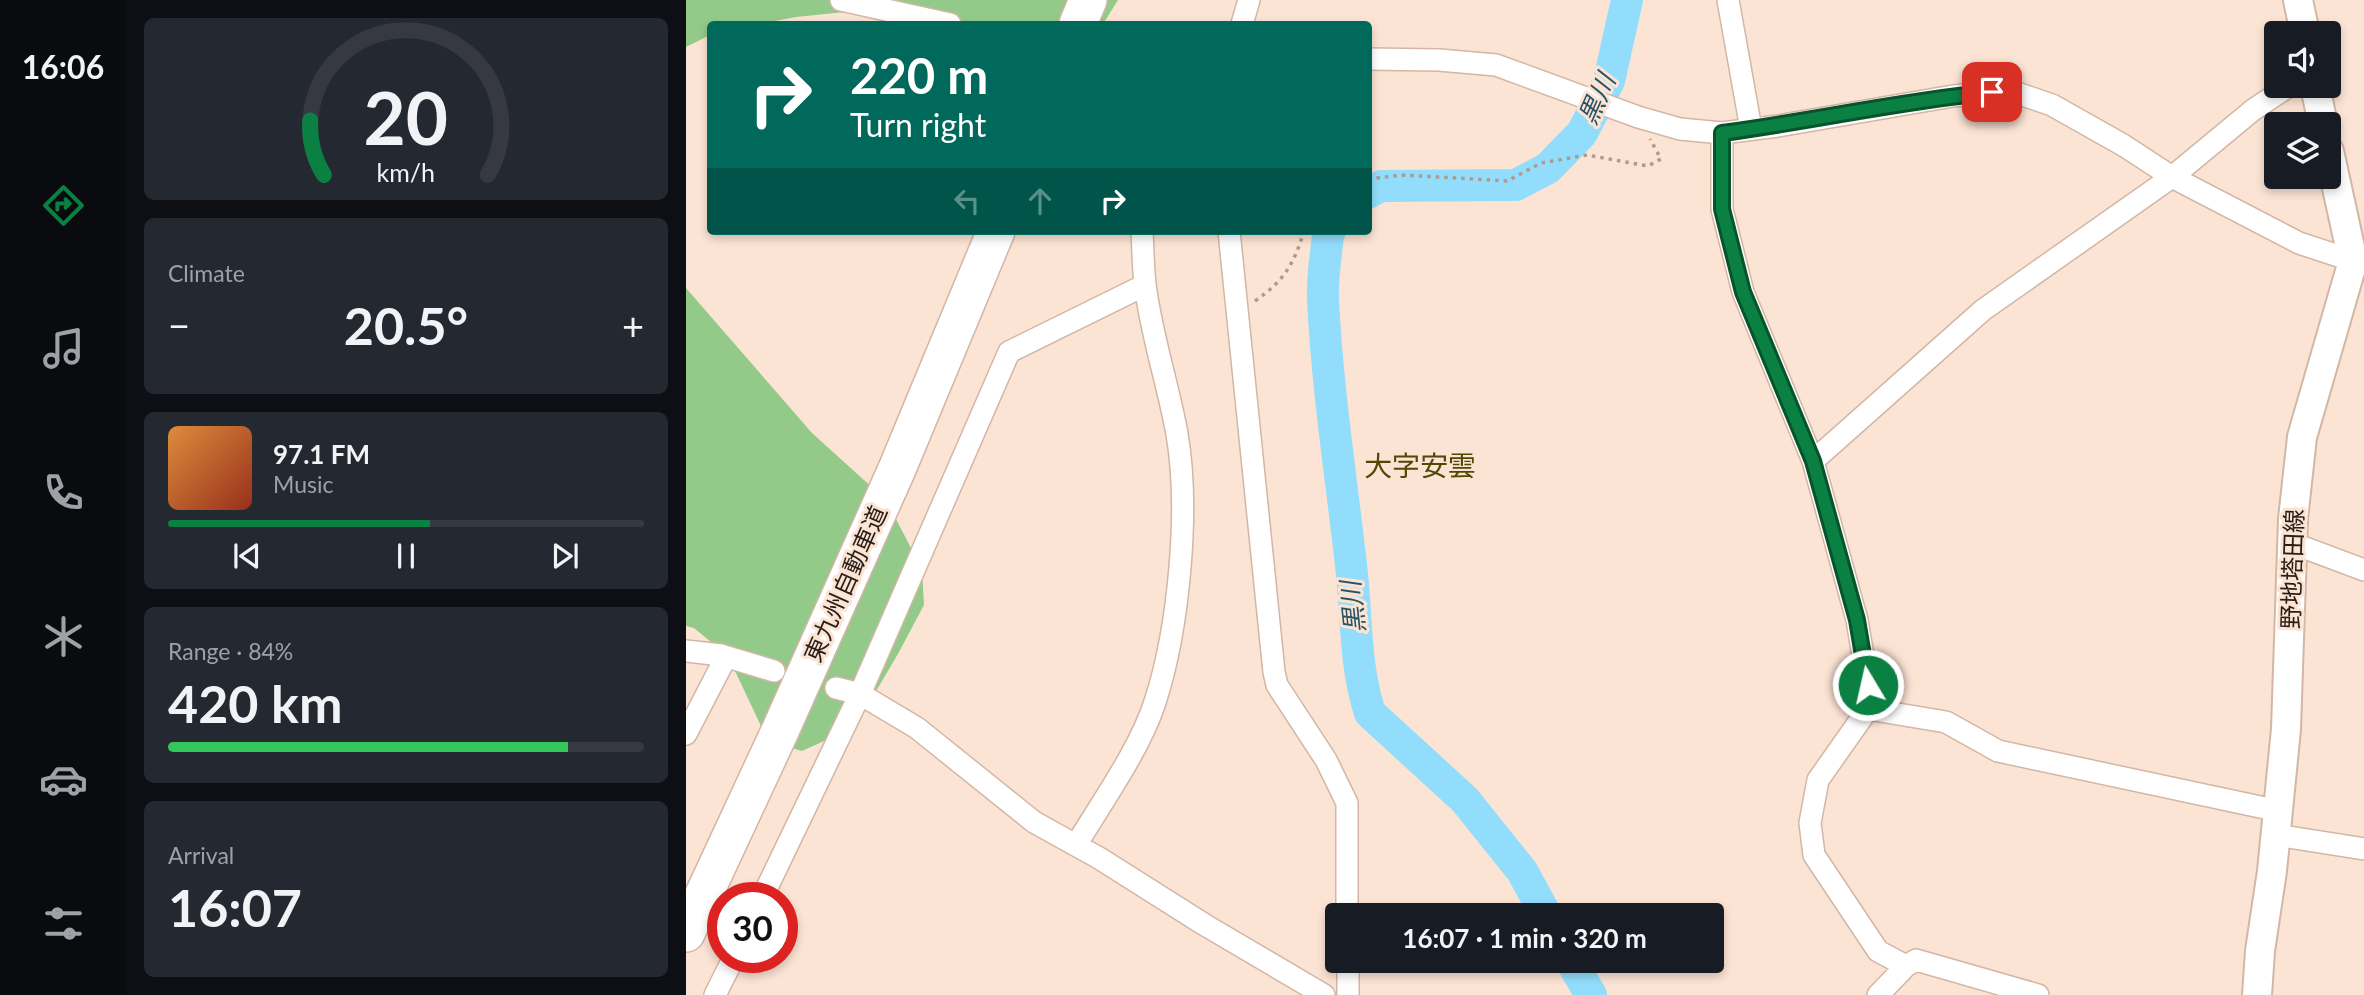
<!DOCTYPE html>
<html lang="en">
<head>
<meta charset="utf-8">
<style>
	body { margin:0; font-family:Lato,"Noto Sans JP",sans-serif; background:#242831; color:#f1f3f6; height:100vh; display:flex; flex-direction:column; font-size:26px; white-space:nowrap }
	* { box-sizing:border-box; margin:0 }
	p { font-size:23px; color:#9ea1a6 }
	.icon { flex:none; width:38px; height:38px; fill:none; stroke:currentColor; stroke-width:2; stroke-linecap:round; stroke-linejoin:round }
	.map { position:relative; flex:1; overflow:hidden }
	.details { display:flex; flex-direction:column; gap:18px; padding:18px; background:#0d0f14; width:560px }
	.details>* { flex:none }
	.hud { position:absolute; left:21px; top:21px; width:665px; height:214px; border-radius:7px; box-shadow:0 4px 10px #0003; background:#00695c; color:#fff; overflow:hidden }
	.controls { position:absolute; left:1578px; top:21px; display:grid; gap:14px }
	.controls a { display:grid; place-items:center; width:77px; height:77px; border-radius:7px; background:#171b24; box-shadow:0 4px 10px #0003; font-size:35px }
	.speed { position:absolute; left:21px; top:882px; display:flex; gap:14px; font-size:35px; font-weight:700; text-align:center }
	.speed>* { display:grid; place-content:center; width:91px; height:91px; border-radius:50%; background:#171b24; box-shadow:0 4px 10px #0003; line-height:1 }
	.speed .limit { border:10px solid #d22; background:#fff; color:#111 }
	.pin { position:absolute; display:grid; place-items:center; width:60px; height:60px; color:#fff; margin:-30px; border-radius:14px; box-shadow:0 4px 10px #0006 }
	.me { position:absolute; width:77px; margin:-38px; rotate:351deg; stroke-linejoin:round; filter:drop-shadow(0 0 5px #0008) }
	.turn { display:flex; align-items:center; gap:24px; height:147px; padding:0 28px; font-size:32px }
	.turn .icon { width:91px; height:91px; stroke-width:2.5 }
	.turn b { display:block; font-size:49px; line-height:60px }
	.lanes { display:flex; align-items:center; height:66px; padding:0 28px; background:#0003; justify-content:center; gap:35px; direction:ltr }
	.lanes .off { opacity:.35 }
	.big { font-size:52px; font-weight:700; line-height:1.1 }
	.details .widget { flex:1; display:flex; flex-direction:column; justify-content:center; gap:10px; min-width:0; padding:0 24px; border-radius:10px; background:#242831 }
	.details .dial { align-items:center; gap:0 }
	.dial svg { height:182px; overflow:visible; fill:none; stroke:#363941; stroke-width:7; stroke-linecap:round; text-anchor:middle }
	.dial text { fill:#f1f3f6; stroke:none }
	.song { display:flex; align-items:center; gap:21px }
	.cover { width:84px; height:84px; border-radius:10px; background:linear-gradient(135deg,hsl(30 70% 55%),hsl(10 70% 35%)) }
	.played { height:7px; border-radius:4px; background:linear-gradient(90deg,#0b8043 55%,#363941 55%) }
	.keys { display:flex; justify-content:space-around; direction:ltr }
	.heat { display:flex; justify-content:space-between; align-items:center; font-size:38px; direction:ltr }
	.charge { height:10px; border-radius:5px; background:linear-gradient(90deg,#34c759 84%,#363941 0) }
	.trip { position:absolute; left:639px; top:903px; width:399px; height:70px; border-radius:7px; background:#171b24; box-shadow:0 4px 10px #0003; font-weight:700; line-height:70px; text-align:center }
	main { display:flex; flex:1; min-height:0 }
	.menu { display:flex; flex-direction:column; width:126px; justify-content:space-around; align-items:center; background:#090b0e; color:#9ea1a6 }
	.menu .icon { width:49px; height:49px }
	.menu .on { color:#0b8043 }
	.menu b { font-size:32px; color:#f1f3f6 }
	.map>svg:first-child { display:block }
	.forest { fill:#93ca8a }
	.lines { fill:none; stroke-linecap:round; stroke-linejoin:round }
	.river { stroke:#93ddfc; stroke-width:32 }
	.minor-casing { stroke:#d3b6a4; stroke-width:24 }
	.secondary-casing { stroke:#d3b6a4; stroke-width:32 }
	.motorway-casing { stroke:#d3b6a4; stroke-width:40 }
	.path { stroke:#ae9b8f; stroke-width:3.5; stroke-dasharray:3.5 5; stroke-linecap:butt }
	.minor { stroke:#fff; stroke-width:21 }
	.secondary { stroke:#fff; stroke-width:28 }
	.motorway { stroke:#fff; stroke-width:37 }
	.route-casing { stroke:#07532c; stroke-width:18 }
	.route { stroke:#0b8043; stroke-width:12 }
	.labels { text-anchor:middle; stroke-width:6; stroke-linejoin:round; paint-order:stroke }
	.street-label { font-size:24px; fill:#281d17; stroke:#fce4d5 }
	.water-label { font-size:26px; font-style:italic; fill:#2a5464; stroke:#fce4d5 }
	.quarter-label { font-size:28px; fill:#524805; stroke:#fce4d5 }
</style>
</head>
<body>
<main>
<nav class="menu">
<b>16:06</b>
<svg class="icon on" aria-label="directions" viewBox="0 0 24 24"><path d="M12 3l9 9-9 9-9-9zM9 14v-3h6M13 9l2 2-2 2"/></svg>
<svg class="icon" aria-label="music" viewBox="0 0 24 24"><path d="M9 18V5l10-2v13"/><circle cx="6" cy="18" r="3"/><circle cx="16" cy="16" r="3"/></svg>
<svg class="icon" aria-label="phone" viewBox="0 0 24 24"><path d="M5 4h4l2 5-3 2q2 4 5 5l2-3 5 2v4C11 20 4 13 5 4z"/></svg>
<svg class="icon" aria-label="climate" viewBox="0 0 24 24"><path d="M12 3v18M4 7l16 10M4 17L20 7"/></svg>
<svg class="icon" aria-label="car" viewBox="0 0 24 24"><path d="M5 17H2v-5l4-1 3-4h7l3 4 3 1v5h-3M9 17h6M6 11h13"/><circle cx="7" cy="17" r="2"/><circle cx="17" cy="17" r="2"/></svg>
<svg class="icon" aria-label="filters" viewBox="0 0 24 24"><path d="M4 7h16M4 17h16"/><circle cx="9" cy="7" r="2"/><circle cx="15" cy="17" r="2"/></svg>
</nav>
<section class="details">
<div class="widget dial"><svg viewBox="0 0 100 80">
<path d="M14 69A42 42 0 1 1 86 69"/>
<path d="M14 69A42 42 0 0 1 8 45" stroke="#0b8043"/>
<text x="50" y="56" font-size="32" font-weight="700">20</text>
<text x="50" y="72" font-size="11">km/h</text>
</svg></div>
<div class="widget"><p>Climate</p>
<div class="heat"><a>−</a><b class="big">20.5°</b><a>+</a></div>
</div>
<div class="widget">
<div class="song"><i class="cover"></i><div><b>97.1 FM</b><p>Music</p></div></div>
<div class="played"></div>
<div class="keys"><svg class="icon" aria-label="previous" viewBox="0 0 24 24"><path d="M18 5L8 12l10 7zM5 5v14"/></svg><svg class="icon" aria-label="pause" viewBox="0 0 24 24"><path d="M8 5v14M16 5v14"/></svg><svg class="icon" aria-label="next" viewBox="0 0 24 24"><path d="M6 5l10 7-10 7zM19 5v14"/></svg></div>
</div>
<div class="widget"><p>Range · 84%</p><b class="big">420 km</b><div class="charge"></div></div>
<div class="widget"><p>Arrival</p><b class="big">16:07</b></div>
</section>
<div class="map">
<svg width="1678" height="995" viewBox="0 0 1678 995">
	<rect width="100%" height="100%" fill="#fce4d5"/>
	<path class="forest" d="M 0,0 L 432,0 L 417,24 L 219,24 L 179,10 L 110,17 L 73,24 L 24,24 L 24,35 L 0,47 Z
		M 0,288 L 126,433 L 200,500 L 236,569 L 238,605 L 213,652 L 169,727 L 116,751 L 82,741 L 42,656 L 8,628 L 0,626 Z"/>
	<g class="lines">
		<path class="river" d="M 682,193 L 695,186 L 830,185 L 862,168 L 896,133 L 923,81 L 941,0
			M 644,231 L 642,235 C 640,255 636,278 637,299 C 641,387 655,476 665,565 C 671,614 668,664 684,713 L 779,800 L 836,871 L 860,915
			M 885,961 L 905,995"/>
		<defs>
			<path id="minor" d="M 155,0 L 264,24
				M 1042,0 L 1065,129
				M 556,24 L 563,0
				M 682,59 L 753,60 L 810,65 L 952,117 L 994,129 L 1036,133 L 1092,126 L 1267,96 L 1325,91 L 1366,105 L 1437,145 L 1486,177 L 1613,243 L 1677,264
				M 1036,133 L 1036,209 L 1057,292 L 1127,461 L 1171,620 L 1182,685 L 1182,709 L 1132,780 L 1124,823 L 1128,855 L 1192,951 L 1220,966
				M 543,231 L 588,672 L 591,685 L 640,760 L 661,803 L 661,915
				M 1127,461 L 1297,310 L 1486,177 L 1567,110 L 1603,86
				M 1606,543 L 1678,570
				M 0,651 L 35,655 L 88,671
				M 150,688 L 174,694 L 231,728 L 348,822 L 413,858 L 519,925 L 638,995
				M 1182,709 L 1260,722 L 1312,751 L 1593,811
				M 0,734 L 40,657
				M 1590,835 L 1678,849
				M 390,845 C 416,802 454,749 469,702 C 493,628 504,510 491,434 C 482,384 465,334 459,284 C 457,266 457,249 456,231
				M 76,898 L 174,694 L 323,352 L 459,285
				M 662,961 L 662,995
				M 29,995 L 48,957
				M 1192,995 L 1220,966 L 1230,960 L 1352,995"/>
			<path id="secondary" d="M 1612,0 L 1619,33
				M 1629,86 L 1637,124
				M 1571,995 L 1574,951 L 1586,871 L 1600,729 L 1607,519 L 1616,437 L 1667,261 L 1643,151"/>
			<path id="motorway" d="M 392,24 L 402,0
				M 0,933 L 94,731 L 211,469 L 310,231"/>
		</defs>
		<use href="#minor" class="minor-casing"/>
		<use href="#secondary" class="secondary-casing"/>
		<use href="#motorway" class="motorway-casing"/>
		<path class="path" d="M 682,179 L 717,175 L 821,181 L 855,163 L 901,155 L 962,166 L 975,159 L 964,139
			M 569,301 C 598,281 608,264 618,231"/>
		<use href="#minor" class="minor"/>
		<use href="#secondary" class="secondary"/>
		<use href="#motorway" class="motorway"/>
	</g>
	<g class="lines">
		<defs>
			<path id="route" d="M 1182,685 L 1171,620 L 1127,461 L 1057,292 L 1036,209 L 1036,133 C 1126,121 1215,101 1306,92"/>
		</defs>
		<use href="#route" class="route-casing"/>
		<use href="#route" class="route"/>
	</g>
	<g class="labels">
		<g class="street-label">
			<text transform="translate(1607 569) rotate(-88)" y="8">野地塔田線</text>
			<text transform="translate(160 584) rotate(-66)" y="8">東九州自動車道</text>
		</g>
		<g class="water-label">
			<text transform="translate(911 99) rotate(-66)" y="9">黒川</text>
			<text transform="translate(667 607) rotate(-96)" y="9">黒川</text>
		</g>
		<g class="quarter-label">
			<text x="734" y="476">大字安雲</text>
		</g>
	</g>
</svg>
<div class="controls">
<a><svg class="icon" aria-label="sound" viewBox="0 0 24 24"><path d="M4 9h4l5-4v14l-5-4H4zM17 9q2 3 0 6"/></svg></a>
<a><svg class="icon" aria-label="layers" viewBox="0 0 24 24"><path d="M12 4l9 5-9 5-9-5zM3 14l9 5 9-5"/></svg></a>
</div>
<div class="speed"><div class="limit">30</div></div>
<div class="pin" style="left:1306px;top:92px;background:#d93025"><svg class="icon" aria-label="arrive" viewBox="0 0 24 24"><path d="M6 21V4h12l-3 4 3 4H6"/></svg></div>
<svg class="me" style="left:1182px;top:685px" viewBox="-20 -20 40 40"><circle r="17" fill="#0b8043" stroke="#fff" stroke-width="3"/><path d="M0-11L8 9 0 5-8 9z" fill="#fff"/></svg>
<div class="trip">16:07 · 1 min · 320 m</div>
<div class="hud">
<div class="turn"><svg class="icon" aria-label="right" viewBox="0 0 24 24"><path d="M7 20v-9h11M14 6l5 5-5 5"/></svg><div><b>220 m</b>Turn right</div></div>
<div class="lanes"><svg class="icon off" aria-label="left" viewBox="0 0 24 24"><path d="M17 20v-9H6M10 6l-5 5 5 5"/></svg><svg class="icon off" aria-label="ahead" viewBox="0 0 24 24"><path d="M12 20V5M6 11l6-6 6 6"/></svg><svg class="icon" aria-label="right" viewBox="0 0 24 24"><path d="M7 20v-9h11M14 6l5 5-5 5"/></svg></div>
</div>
</div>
</main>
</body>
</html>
